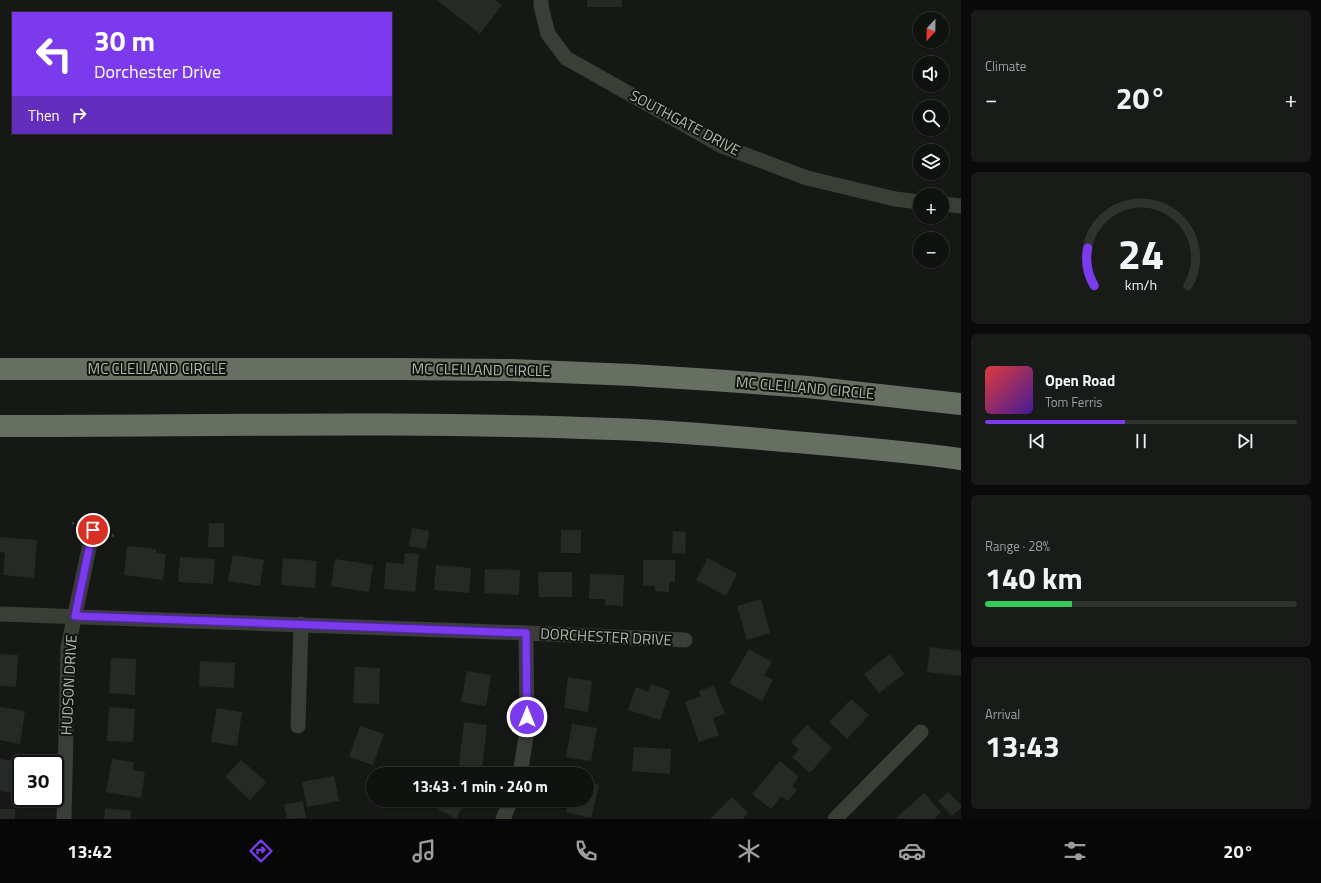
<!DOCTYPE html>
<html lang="en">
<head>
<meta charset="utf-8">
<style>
	body { margin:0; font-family:"Titillium Web",sans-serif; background:#191b19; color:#f1f3f6; height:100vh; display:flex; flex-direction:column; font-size:15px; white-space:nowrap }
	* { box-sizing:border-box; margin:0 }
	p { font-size:13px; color:#9c9e9f }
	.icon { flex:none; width:22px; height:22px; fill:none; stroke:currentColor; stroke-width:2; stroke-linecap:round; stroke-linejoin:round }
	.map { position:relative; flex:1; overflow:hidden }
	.details { display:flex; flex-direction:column; gap:10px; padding:10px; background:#090a09; width:360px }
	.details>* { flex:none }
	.hud { position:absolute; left:12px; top:12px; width:380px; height:122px; border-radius:0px; box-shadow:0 1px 3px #0004,0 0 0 1px #303230; background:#7c3aed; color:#fff; overflow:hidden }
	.needle { width:26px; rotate:202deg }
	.controls { position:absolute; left:913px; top:12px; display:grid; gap:8px }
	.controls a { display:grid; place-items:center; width:36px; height:36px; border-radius:50%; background:#101210; box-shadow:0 1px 3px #0004,0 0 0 1px #303230; font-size:20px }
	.speed { position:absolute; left:12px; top:755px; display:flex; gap:8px; font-size:20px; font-weight:700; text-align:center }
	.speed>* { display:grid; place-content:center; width:52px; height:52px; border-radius:50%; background:#101210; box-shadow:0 1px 3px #0004,0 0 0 1px #303230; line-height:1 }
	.speed .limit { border:2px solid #111; border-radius:6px; background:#fff; color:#111 }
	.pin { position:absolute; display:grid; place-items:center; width:34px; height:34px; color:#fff; margin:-17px; border:2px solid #fff; border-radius:50%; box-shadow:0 1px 4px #0007 }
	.me { position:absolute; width:44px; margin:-22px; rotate:0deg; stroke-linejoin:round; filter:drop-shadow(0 0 3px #0008) }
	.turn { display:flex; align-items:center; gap:14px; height:84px; padding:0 16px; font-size:18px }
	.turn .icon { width:52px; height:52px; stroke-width:2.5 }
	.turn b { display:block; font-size:28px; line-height:34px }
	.then { display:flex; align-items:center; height:38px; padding:0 16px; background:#0003; gap:8px; font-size:15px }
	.big { font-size:30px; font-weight:700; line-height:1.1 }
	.details .tile { flex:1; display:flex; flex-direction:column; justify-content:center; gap:6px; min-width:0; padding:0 14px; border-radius:6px; background:#191b19 }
	.details .dial { align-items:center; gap:0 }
	.dial svg { height:104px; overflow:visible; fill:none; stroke:#303230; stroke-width:7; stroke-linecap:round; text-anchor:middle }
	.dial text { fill:#f1f3f6; stroke:none }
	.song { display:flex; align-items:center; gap:12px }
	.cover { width:48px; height:48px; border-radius:6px; background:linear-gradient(135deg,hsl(0 70% 55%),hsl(260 70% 35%)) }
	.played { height:4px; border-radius:2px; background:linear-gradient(90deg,#7c3aed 45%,#303230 45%) }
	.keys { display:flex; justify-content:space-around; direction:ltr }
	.heat { display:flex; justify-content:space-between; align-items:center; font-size:22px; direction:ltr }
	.charge { height:6px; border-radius:3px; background:linear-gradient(90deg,#34c759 28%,#303230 0) }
	.trip { position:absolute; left:366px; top:767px; width:228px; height:40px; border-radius:20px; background:#101210; box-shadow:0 1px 3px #0004,0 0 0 1px #303230; font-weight:700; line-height:40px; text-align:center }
	.menu { display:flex; height:64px; justify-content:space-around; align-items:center; background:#060706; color:#9c9e9f }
	.menu .icon { width:28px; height:28px }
	.menu .selected { color:#7c3aed }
	.menu b { font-size:18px; color:#f1f3f6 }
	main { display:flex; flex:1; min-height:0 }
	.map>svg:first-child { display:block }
	.building { fill:#262a26 }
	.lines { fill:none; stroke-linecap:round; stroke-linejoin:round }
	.path { stroke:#40453d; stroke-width:2.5; stroke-dasharray:2 3; stroke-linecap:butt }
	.street { stroke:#393e37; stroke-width:15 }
	.highway { stroke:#676f62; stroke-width:22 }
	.route-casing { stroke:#51269a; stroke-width:10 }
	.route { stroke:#7c3aed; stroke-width:7 }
	.labels { text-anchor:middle; stroke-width:4; stroke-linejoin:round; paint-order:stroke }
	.street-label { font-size:15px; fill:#afb9a7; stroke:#111311 }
</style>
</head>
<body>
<main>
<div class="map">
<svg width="961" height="819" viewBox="0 0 961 819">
	<rect width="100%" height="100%" fill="#161816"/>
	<path class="building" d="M 437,0 L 495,0 L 502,5 L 480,34 Z
		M 587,0 L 622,0 L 622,7 L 587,7 Z
		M 209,523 L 224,523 L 224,547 L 208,547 Z
		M 412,528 L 429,531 L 426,549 L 409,546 Z
		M 561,530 L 581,530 L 581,553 L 561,553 Z
		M 673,531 L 686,532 L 685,554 L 672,553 Z
		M 0,537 L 37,540 L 34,578 L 3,575 L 5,553 L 0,552 Z
		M 127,546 L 156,549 L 156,553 L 166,554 L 163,580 L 124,575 Z
		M 405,553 L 419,554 L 415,592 L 384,589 L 386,562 L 404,564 Z
		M 233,555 L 264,560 L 260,586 L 228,581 Z
		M 180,557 L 215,559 L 213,584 L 178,582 Z
		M 283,558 L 317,561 L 315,588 L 281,585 Z
		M 708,558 L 737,574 L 726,596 L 696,580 Z
		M 335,559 L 373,565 L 369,592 L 331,586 Z
		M 643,560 L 675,560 L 675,582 L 669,582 L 669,592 L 655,591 L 655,586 L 643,586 Z
		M 436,565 L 471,568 L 469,593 L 434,590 Z
		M 485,569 L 520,570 L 519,595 L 484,593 Z
		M 538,572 L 572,572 L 572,597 L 539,597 Z
		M 590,574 L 624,575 L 623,606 L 605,605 L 605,599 L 589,599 Z
		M 761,599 L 770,633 L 747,640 L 737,606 Z
		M 930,647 L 961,651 L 961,676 L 927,672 Z
		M 749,649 L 772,662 L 764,675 L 773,680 L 762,701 L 729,683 Z
		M 0,654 L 18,655 L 16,687 L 0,686 Z
		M 890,654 L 904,674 L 879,693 L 864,674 Z
		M 111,658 L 136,659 L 135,695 L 109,693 Z
		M 200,661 L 235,663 L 234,688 L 199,686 Z
		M 355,667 L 380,668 L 379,704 L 353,703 Z
		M 467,671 L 491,675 L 486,706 L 461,702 Z
		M 568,677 L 592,681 L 588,712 L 564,708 Z
		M 651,684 L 670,691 L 660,720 L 628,710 L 636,687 L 648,692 Z
		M 714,686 L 725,714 L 713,718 L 719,735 L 699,742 L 685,702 L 701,696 L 699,691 Z
		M 851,699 L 869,715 L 847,739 L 829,722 Z
		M 0,707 L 25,711 L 20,744 L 0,740 Z
		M 109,707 L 135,709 L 133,742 L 107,741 Z
		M 217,708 L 242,712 L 237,746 L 211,742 Z
		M 464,722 L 487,725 L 482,768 L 459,765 Z
		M 572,724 L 597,728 L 591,761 L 566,757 Z
		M 807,725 L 832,748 L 810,773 L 792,757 L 799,750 L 791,742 Z
		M 360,726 L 384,734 L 373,765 L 349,757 Z
		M 634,747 L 671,749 L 670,774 L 632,771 Z
		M 0,759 L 19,762 L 14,793 L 0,791 Z
		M 112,759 L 134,762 L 133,770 L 145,772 L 141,798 L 106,792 Z
		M 241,760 L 266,782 L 250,800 L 225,777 Z
		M 780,761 L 799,777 L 792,786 L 797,790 L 788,801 L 781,796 L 771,809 L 752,794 Z
		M 334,776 L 339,801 L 307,807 L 302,782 Z
		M 587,782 L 599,785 L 591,818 L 566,812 L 569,800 L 587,800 Z
		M 948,792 L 961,805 L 961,808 L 952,816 L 938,801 Z
		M 924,793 L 941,812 L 934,819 L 897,819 L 896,818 Z
		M 732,797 L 748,813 L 743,819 L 710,819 Z
		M 426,800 L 466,800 L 456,819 L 425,802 Z
		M 303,801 L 306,818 L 287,819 L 284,805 Z
		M 105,808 L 131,811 L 131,819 L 104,819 Z
		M 0,809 L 15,809 L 15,819 L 0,819 Z"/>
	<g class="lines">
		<path class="path" d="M 72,523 L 80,525
			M 107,534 L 115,536"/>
		<path class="street" d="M 541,0 L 541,6 L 548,34 L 566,58 L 722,146 L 807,178 L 895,199 L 920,202
			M 942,204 L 961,206
			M 0,614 L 526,633 L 685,640
			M 298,726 L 301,624
			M 520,774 L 527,731 L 526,633
			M 64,819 L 68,647 L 93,530
			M 503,819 L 511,800
			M 835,819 L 921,732"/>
		<path class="highway" d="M 0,369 L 397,369 L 511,370 L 632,375 L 712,380 L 808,387 L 961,404
			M 0,426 C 205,426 410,421 614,429 C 671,431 727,436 783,441 C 842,446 902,451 961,459"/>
	</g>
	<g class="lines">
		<defs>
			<path id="route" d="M 93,530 L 75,616 L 526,633 L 527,717"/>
		</defs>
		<use href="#route" class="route-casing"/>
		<use href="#route" class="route"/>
	</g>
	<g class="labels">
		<g class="street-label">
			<text transform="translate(685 123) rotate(28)" y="5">SOUTHGATE DRIVE</text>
			<text x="157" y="374">MC CLELLAND CIRCLE</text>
			<text transform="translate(481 370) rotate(1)" y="5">MC CLELLAND CIRCLE</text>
			<text transform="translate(805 388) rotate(5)" y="5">MC CLELLAND CIRCLE</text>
			<text transform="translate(606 637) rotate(3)" y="5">DORCHESTER DRIVE</text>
			<text transform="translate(69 685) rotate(-87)" y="5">HUDSON DRIVE</text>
		</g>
	</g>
</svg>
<div class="controls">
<a><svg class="needle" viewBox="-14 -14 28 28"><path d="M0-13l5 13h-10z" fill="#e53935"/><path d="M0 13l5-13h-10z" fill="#9c9e9f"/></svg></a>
<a><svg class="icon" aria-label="sound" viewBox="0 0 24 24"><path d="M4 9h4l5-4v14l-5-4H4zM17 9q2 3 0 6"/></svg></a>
<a><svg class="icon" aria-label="search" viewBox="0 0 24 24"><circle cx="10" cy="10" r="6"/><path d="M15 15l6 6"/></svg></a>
<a><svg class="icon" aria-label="layers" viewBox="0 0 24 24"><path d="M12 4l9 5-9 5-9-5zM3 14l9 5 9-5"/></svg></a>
<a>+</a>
<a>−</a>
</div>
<div class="speed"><div class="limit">30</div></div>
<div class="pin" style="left:93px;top:530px;background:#d93025"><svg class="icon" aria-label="arrive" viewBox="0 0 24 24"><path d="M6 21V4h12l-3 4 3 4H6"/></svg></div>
<svg class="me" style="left:527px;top:717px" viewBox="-20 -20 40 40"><circle r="17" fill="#7c3aed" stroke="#fff" stroke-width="3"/><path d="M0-11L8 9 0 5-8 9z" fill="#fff"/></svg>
<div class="trip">13:43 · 1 min · 240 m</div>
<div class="hud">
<div class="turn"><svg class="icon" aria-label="left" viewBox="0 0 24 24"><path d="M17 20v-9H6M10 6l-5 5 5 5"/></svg><div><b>30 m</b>Dorchester Drive</div></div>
<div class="then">Then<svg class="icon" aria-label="right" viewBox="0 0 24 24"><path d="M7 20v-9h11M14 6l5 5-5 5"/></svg></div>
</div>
</div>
<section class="details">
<div class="tile"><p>Climate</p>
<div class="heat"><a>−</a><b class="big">20°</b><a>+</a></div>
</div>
<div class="tile dial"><svg viewBox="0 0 100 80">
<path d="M14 69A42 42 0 1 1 86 69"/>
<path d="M14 69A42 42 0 0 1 9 40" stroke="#7c3aed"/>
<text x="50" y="56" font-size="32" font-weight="700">24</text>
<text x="50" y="72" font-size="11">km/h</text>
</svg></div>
<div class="tile">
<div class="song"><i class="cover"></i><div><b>Open Road</b><p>Tom Ferris</p></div></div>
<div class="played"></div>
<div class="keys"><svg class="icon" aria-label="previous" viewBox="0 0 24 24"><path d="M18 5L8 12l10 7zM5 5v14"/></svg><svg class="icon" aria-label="pause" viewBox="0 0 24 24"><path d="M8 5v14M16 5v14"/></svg><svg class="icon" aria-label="next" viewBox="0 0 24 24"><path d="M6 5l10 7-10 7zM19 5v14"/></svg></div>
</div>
<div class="tile"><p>Range · 28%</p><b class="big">140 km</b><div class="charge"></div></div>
<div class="tile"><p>Arrival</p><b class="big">13:43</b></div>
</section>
</main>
<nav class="menu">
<b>13:42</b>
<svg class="icon selected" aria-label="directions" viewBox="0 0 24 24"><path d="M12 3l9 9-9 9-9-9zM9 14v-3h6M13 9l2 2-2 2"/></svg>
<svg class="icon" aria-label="music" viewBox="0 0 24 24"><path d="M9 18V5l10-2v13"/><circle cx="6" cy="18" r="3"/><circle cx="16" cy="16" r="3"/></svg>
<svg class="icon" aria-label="phone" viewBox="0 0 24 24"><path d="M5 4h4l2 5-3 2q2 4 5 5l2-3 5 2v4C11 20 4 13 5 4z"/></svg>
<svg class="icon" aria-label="climate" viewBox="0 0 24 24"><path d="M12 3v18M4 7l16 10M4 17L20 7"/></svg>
<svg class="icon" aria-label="car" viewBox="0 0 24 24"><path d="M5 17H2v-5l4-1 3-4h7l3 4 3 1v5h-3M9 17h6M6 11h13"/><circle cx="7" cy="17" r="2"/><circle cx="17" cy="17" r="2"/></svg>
<svg class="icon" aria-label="filters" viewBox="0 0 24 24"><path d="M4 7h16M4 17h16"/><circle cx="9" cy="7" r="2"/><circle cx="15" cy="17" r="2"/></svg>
<b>20°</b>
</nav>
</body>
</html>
